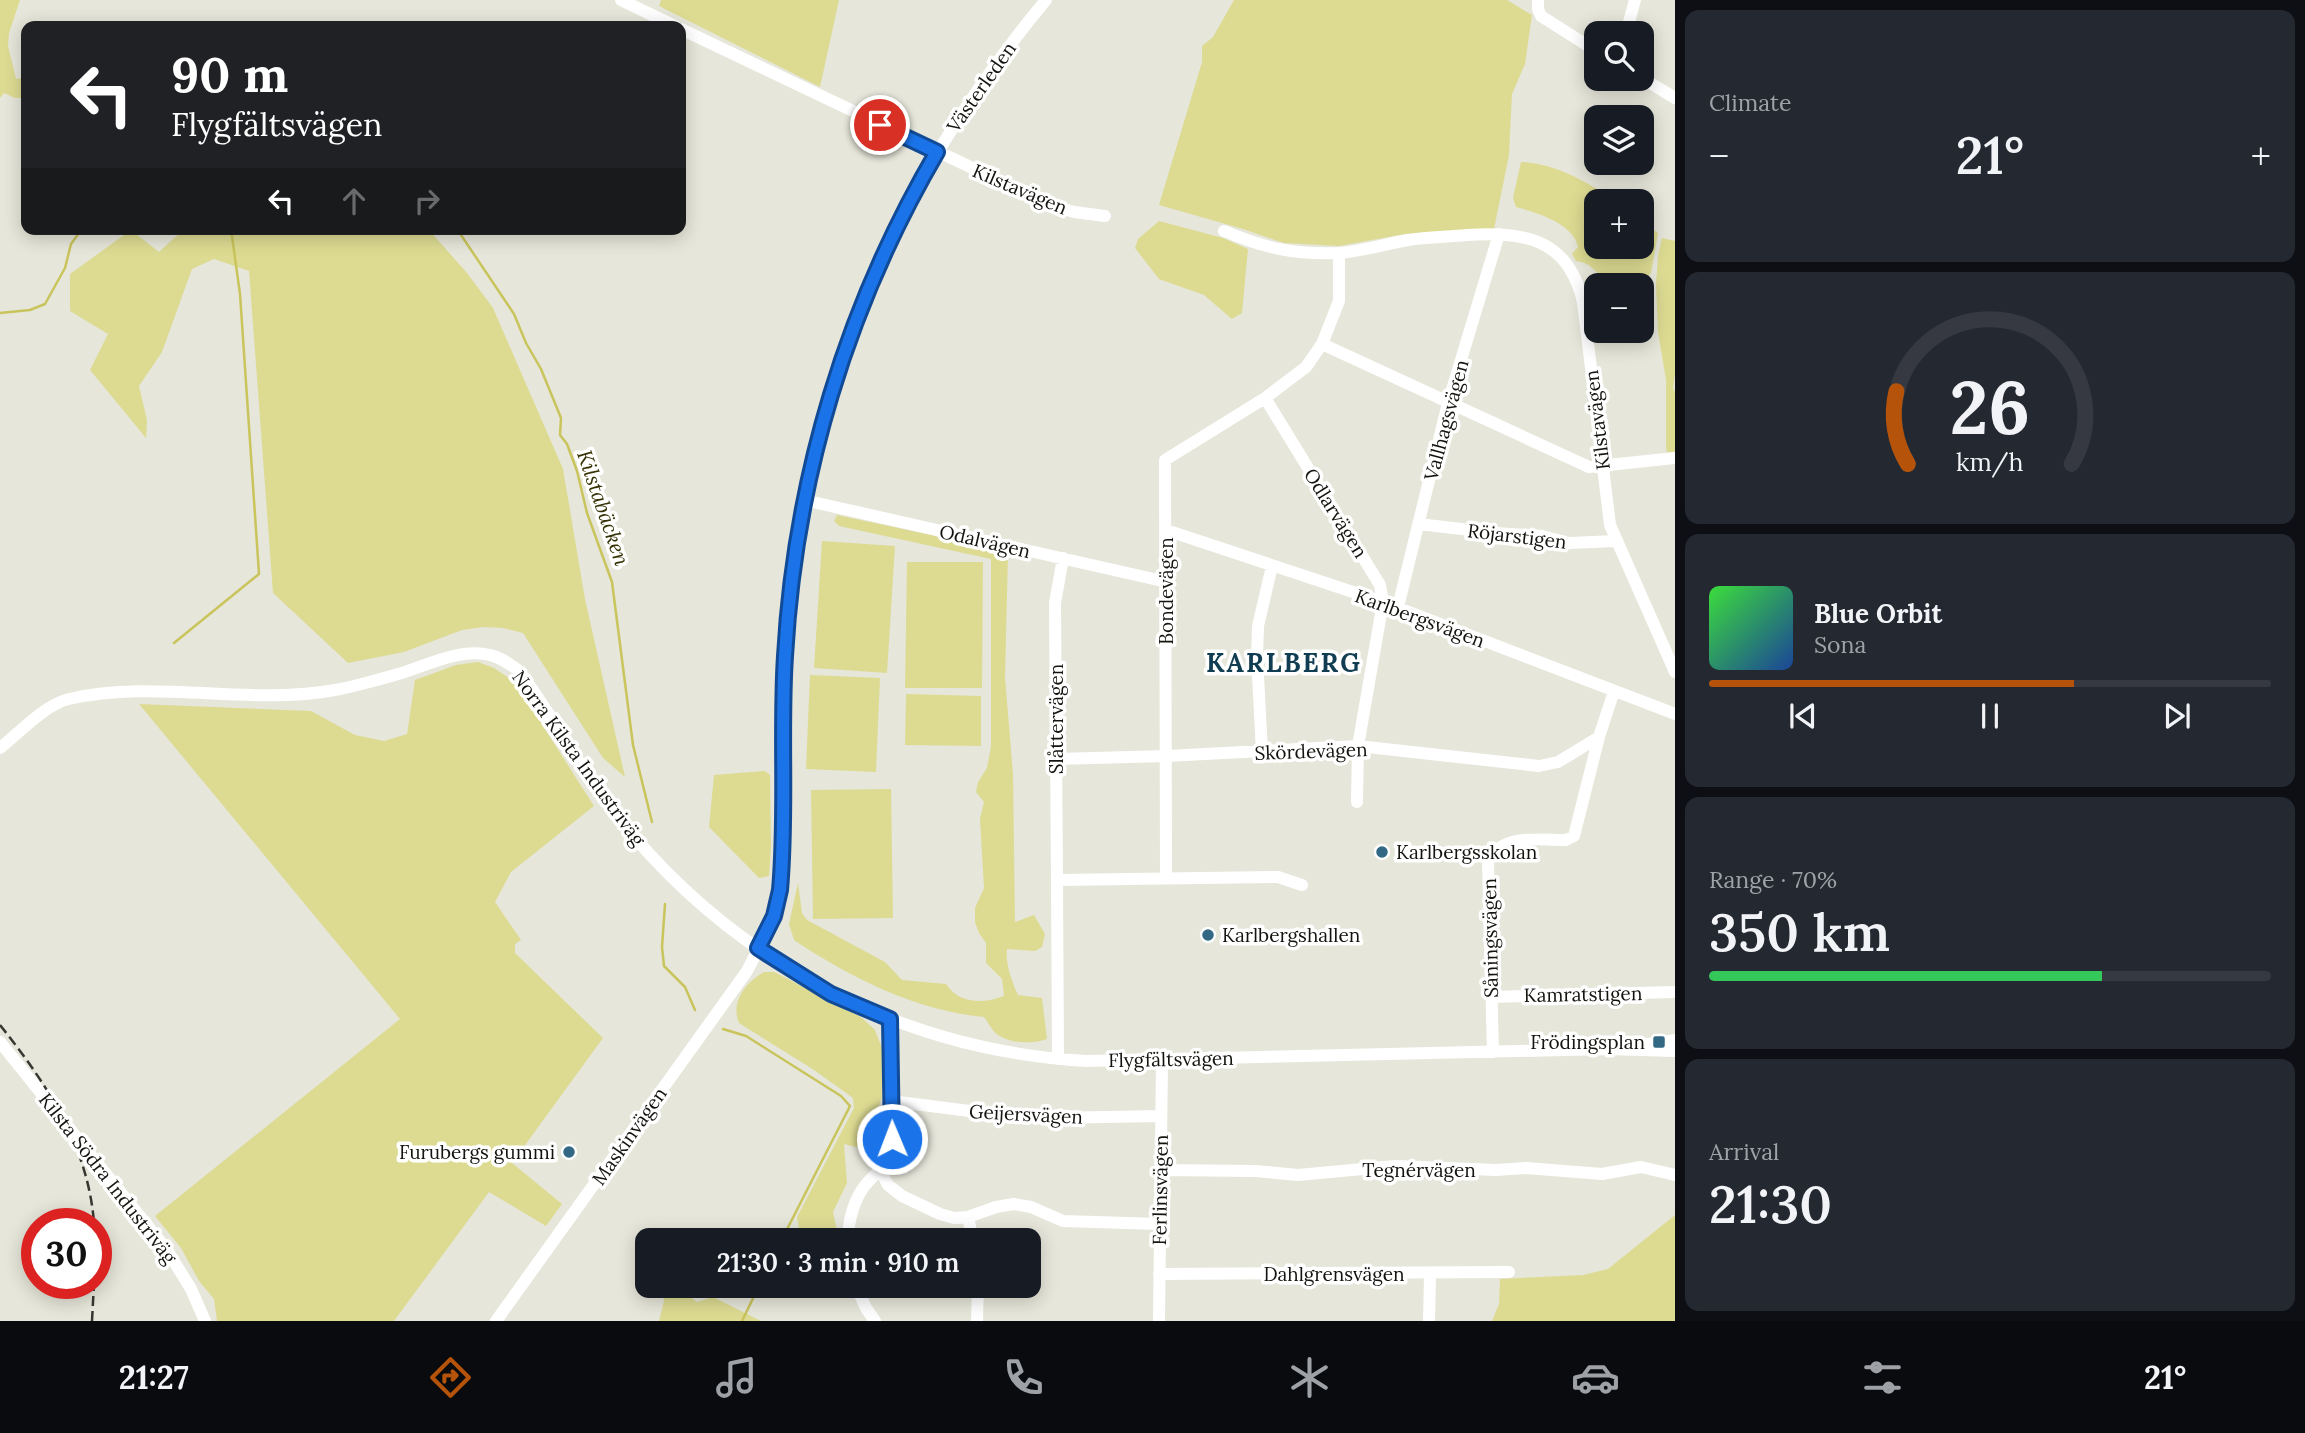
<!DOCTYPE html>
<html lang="en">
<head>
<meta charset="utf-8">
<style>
	body { margin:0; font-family:Lora,serif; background:#242831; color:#f1f3f6; height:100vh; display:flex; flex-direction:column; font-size:26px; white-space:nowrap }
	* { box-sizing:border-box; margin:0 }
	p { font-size:23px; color:#9ea1a6 }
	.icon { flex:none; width:38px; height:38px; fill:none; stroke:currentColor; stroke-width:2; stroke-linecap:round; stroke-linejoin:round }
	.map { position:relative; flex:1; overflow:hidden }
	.details { display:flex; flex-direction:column; gap:10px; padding:10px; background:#0d0f14; width:630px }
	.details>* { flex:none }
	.hud { position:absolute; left:21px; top:21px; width:665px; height:214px; border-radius:14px; box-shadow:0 4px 18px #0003; background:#202124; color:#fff; overflow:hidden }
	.fabs { position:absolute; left:1584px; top:21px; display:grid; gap:14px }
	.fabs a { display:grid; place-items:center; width:70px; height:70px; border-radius:14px; background:#171b24; box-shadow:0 4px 18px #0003; font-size:35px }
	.speed { position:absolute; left:21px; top:1208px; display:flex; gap:14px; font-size:35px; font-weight:700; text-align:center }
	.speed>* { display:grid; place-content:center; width:91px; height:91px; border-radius:50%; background:#171b24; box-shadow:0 4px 18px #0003; line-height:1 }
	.speed .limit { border:10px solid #d22; background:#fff; color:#111 }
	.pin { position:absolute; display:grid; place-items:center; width:60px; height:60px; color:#fff; margin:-30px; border:4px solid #fff; border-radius:50%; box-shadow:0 2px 7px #0007 }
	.me { position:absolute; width:77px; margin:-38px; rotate:359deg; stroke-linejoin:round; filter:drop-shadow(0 0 5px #0008) }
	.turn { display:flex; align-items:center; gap:24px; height:147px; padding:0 35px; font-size:32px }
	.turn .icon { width:91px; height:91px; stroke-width:2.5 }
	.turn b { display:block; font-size:49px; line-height:60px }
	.lanes { display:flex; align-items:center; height:66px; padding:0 35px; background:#0003; justify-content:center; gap:35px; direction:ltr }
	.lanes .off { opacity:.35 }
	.big { font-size:52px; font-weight:600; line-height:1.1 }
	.details .card { flex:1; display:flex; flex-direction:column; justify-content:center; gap:10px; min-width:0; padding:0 24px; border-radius:14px; background:#242831 }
	.details .dial { align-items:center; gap:0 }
	.dial svg { height:182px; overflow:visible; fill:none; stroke:#363941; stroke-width:7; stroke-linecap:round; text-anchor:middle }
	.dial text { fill:#f1f3f6; stroke:none }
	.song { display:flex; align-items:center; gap:21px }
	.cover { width:84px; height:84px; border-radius:10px; background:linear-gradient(135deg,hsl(120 70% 55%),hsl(220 70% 35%)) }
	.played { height:7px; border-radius:4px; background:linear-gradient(90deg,#b45309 65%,#363941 65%) }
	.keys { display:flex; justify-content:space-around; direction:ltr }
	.heat { display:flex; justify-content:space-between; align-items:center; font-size:38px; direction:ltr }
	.charge { height:10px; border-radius:5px; background:linear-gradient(90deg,#34c759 70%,#363941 0) }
	.trip { position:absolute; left:635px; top:1228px; width:406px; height:70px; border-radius:14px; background:#171b24; box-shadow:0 4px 18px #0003; font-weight:600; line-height:70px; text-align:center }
	.dock { display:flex; height:112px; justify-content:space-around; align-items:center; background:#090b0e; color:#9ea1a6 }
	.dock .icon { width:49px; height:49px }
	.dock .on { color:#b45309 }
	.dock b { font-size:32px; color:#f1f3f6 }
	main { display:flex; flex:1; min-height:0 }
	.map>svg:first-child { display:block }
	.green { fill:#dddb92 }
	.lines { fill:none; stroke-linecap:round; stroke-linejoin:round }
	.stream { stroke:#c9c45b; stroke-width:2.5 }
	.minor { stroke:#fff; stroke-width:12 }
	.rail { stroke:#373732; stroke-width:2.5; stroke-dasharray:10 5; stroke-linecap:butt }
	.route-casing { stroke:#114b97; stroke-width:18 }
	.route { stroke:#1a73e8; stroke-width:12 }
	.poi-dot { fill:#336884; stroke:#fff; stroke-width:2.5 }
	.labels { text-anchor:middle; stroke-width:7; stroke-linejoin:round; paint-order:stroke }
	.street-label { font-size:19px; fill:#13130f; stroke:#fff }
	.poi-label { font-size:19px; fill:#13130f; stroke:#fff; text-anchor:start }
	.water-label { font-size:21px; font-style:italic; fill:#353305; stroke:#fff }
	.district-label { font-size:26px; font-weight:bold; letter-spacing:2px; fill:#113d52; stroke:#fff }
</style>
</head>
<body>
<main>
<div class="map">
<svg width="1675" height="1321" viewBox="0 0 1675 1321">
	<rect width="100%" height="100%" fill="#e6e6da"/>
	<path class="green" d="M 0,0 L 20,0 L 9,33 L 8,46 L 16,79 L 22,78 L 26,72 L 26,98 L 15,98 L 4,93 L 0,98 Z
		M 661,0 L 839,0 L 820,87 L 659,6 Z
		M 1234,0 L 1507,0 L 1532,15 L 1525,64 L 1512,94 L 1509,155 L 1494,229 L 1405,234 L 1339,246 L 1284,243 L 1243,229 L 1159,205 L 1202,62 L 1202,46 L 1213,37 Z
		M 1521,162 C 1555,163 1588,182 1615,201 L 1596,201 L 1596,247 L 1642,247 L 1642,222 L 1658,233 L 1651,273 L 1646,278 C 1633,279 1618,281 1605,277 C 1592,272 1593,263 1576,261 L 1572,254 L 1578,247 C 1574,224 1536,212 1516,207 L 1513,198 Z
		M 1159,221 L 1223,238 L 1248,249 L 1242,313 L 1232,319 L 1204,295 L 1159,279 L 1135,248 L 1138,239 Z
		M 184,229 L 428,229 L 467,273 L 493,308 L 563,469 L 585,599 L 625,777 L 603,758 L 523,633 L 503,628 L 484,627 L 462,630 L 404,652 L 348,663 L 273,593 L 249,271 L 214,259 L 192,269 L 162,352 L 139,386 L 147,420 L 146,438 L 90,370 L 108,334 L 70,311 L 70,274 L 131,230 L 159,252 Z
		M 1662,238 L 1675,241 L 1675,375 L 1673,388 L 1675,392 L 1675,453 L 1667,452 L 1666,448 L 1666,380 L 1658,332 L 1656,284 L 1658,256 Z
		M 837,515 L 997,549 L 1008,554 L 1005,677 L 1013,774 L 1015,922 L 1034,915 L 1045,934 L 1042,947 L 1035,951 L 1007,949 C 1005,963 1012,982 1018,995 L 1042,998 L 1047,1039 C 1033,1044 1011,1044 998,1035 C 992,1031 988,1022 984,1017 C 917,1011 849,977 794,940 L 789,924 L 798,883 L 802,913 L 807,920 L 885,962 L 902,980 L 946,984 C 959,1004 983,1004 1004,996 L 1002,979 L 986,963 L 986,943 L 979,933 L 975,922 L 975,908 L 984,888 L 980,819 L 984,802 L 976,792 L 978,782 L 987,768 L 991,746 L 991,559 L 839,526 L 834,521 Z
		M 822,541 L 895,546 L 887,673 L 814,668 Z
		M 907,562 L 983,562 L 982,688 L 905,688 Z
		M 478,662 L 494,668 L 515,682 L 594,806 L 511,872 L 495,902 L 521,940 L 515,944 L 515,953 L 603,1038 L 512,1163 L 562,1204 L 546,1226 L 489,1192 L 394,1321 L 217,1321 L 214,1299 L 199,1281 L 181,1248 L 155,1216 L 400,1019 L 139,704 L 311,711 L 355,735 L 384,741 L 407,734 L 415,680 L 456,665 Z
		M 810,675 L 880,678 L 876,772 L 806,769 Z
		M 906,694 L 981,696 L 981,746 L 905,745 Z
		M 765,771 L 770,775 L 771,847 L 769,876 L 759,878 L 709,827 L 714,775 Z
		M 891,789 L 893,918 L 813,919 L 811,790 Z
		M 764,972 L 774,972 L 784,977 L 861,1017 L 875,1030 L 882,1048 L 882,1097 L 863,1149 L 844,1144 L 847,1183 L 833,1212 L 839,1241 L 801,1241 L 797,1217 L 854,1108 L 853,1098 L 814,1070 L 739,1023 C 730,1002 746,982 764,972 Z
		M 1675,1215 L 1675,1321 L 1492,1321 L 1499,1304 L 1500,1279 L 1583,1275 L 1608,1269 Z
		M 663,1286 L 675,1286 L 697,1302 L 713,1297 L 761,1321 L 659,1321 L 664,1301 Z"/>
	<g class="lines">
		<path class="stream" d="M 457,229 L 514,314 L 526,343 L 541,369 L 561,418 L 560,435 L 567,444 L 577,471 L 587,513 L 612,582 L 633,745 L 652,822
			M 0,313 L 30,310 L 45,304 L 65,268 L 71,244 L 79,233 L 88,229
			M 174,643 L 259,574 L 240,294 L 231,229
			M 665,904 L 662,947 L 664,966 L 685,987 L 695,1010
			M 723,1029 L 746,1036 L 841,1096 L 850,1106 L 781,1241
			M 742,1321 L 759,1286"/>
		<path class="minor" d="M 621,0 L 675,26
			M 1538,0 L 1538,9 L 1541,16 L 1596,51
			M 681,29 L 1050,205 L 1074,212 L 1105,216
			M 1626,33 L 1635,0
			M 1642,78 L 1675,98
			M 1224,231 C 1264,248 1295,255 1339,253 C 1363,251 1385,244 1408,240 C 1427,237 1447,237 1467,235 C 1523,232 1568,237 1583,302 L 1610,525 L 1675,672
			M 1322,344 L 1589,467 L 1675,458
			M 1265,398 L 1380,585 L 1383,602 L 1358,746 L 1357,802
			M 804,500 L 1167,582
			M 1419,524 L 1495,533 L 1542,536 L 1569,543 L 1616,541
			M 1166,530 L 1383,602 L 1675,714
			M 1063,558 L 1055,603 L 1057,880 L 1278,877 L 1302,885
			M 1398,607 L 1448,403 L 1499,234
			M 0,748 C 19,733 46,704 69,699 C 156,679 248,706 335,690 C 358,686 380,679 402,673 C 430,664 461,648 490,655 C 501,657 509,664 518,670 C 554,716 580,770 616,815 C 733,962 899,1050 1086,1061 L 1607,1049 L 1675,1051
			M 1262,752 L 1257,656 L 1258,626 L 1272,566
			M 1056,759 L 1167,756 L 1358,746 L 1539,766 L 1558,762 L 1599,737
			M 1166,878 L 1165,460 L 1265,398 L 1306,367 L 1322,344 L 1339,301 L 1339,253
			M 1057,880 L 1058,1059
			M 1491,997 L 1675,992
			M 0,1042 L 167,1250 L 191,1289 L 205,1321
			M 1642,1045 L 1675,1040
			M 1493,1052 L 1488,862 C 1500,833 1540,840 1566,840 L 1574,836 L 1599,737 L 1614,691
			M 891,1101 L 985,1113 L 1049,1118 L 1161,1116
			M 1161,1170 L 1255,1171 L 1298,1175 L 1395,1166 L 1496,1170 L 1526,1168 L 1602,1174 L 1641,1167 L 1675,1175
			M 881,1172 L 888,1185 L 902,1196 L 940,1214 L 954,1218 L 968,1217 L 996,1207 L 1014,1204 L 1031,1207 L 1063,1221 L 1160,1224
			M 968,1217 L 973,1241
			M 848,1241 C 848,1221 854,1197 868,1182 C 885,1164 887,1166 892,1139 L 890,1019
			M 1159,1274 L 1509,1272
			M 856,1286 L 866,1308 L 875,1321
			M 496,1321 L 747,971 C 764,939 778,910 782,874 C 784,795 780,715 786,636 C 805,397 893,183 1046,0
			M 977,1321 L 978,1286
			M 1159,1321 L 1162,1060
			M 1429,1321 L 1430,1274"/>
		<path class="rail" d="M 0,1025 C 47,1084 88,1146 94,1223
			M 92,1321 L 94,1283"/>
	</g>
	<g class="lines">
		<defs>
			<path id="route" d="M 880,125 L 937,152 C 847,306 795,477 785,656 C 780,733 787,812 780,890 L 774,916 L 758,948 L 831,994 L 890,1019 L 892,1139"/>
		</defs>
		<use href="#route" class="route-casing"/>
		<use href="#route" class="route"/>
	</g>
	<g class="poi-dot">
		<circle cx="1382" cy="852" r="7"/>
		<circle cx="1208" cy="935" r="7"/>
		<rect x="1652" y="1035" width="14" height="14" rx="3.5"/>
		<circle cx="569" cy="1152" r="7"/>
	</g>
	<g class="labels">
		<g class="street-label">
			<text transform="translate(981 87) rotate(-55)" y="7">Västerleden</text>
			<text transform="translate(1020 189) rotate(23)" y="7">Kilstavägen</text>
			<text transform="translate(1446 420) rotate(-75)" y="7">Vallhagsvägen</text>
			<text transform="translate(1597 420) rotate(-97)" y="7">Kilstavägen</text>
			<text transform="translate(1336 513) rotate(58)" y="7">Odlarvägen</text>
			<text transform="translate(1517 536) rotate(7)" y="7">Röjarstigen</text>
			<text transform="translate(985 541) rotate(13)" y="7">Odalvägen</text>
			<text transform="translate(1166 591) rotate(-90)" y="7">Bondevägen</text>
			<text transform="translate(1420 618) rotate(20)" y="7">Karlbergsvägen</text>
			<text transform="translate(1056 719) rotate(-90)" y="7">Slåttervägen</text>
			<text transform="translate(1311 751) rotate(-2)" y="7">Skördevägen</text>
			<text transform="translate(579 758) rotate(54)" y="7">Norra Kilsta Industriväg</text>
			<text transform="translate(1490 938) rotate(-91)" y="7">Såningsvägen</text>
			<text transform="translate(1583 994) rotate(-1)" y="7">Kamratstigen</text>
			<text transform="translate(1171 1059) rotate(-1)" y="7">Flygfältsvägen</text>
			<text transform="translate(1026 1114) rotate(3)" y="7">Geijersvägen</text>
			<text transform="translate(629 1136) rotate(-55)" y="7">Maskinvägen</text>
			<text x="1419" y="1177">Tegnérvägen</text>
			<text transform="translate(108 1178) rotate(52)" y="7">Kilsta Södra Industriväg</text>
			<text transform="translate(1160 1190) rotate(-89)" y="7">Ferlinsvägen</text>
			<text x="1334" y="1281">Dahlgrensvägen</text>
		</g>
		<g class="poi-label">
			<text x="1396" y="859">Karlbergsskolan</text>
			<text x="1222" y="942">Karlbergshallen</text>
			<text x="1645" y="1049" text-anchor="end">Frödingsplan</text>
			<text x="555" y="1159" text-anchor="end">Furubergs gummi</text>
		</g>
		<g class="water-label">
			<text transform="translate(603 508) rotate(71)" y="7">Kilstabäcken</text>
		</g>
		<g class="district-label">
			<text x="1284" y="672">KARLBERG</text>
		</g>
	</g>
</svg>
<div class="fabs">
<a><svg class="icon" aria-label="search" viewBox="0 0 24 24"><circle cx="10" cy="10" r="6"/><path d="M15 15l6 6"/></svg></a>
<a><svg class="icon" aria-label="layers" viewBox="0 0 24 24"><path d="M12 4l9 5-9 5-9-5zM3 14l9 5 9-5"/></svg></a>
<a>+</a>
<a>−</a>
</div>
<div class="speed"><div class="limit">30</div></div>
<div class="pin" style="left:880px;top:125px;background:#d93025"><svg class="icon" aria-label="arrive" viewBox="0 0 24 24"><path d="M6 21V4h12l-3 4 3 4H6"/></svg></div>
<svg class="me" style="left:892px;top:1139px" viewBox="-20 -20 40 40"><circle r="17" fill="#1a73e8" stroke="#fff" stroke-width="3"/><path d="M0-11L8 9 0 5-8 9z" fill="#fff"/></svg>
<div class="trip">21:30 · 3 min · 910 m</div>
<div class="hud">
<div class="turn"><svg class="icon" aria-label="left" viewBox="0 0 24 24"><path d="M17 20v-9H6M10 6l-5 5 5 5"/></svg><div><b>90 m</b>Flygfältsvägen</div></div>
<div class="lanes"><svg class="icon" aria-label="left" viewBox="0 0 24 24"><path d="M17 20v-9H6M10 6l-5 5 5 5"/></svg><svg class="icon off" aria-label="ahead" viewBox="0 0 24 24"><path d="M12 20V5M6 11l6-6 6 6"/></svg><svg class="icon off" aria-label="right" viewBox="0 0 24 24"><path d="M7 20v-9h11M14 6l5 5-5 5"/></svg></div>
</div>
</div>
<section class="details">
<div class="card"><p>Climate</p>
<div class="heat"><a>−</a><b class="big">21°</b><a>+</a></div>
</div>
<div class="card dial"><svg viewBox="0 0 100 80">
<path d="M14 69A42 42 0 1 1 86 69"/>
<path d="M14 69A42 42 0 0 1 9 37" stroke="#b45309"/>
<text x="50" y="56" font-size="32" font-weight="700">26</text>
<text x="50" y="72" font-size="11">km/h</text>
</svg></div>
<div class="card">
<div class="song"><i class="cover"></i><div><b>Blue Orbit</b><p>Sona</p></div></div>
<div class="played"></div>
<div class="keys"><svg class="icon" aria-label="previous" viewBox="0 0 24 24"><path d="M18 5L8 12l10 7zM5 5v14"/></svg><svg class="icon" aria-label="pause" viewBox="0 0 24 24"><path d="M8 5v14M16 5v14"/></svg><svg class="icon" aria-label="next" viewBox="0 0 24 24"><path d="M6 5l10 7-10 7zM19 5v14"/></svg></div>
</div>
<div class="card"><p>Range · 70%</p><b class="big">350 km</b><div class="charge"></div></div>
<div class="card"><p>Arrival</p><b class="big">21:30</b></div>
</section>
</main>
<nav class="dock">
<b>21:27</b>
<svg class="icon on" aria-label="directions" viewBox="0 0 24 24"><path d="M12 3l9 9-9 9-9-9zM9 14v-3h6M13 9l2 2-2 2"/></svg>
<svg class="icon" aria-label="music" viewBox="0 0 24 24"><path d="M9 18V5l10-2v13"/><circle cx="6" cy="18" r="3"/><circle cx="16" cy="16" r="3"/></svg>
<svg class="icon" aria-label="phone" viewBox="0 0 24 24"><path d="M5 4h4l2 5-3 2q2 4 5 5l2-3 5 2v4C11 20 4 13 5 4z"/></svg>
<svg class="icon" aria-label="climate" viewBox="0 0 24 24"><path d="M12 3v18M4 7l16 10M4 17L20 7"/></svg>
<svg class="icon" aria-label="car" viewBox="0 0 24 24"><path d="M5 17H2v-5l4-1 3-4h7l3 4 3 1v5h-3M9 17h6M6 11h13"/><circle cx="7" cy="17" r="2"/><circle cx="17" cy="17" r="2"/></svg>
<svg class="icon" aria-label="filters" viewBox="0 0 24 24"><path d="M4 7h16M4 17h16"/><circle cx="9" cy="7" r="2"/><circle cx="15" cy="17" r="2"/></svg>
<b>21°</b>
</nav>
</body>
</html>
